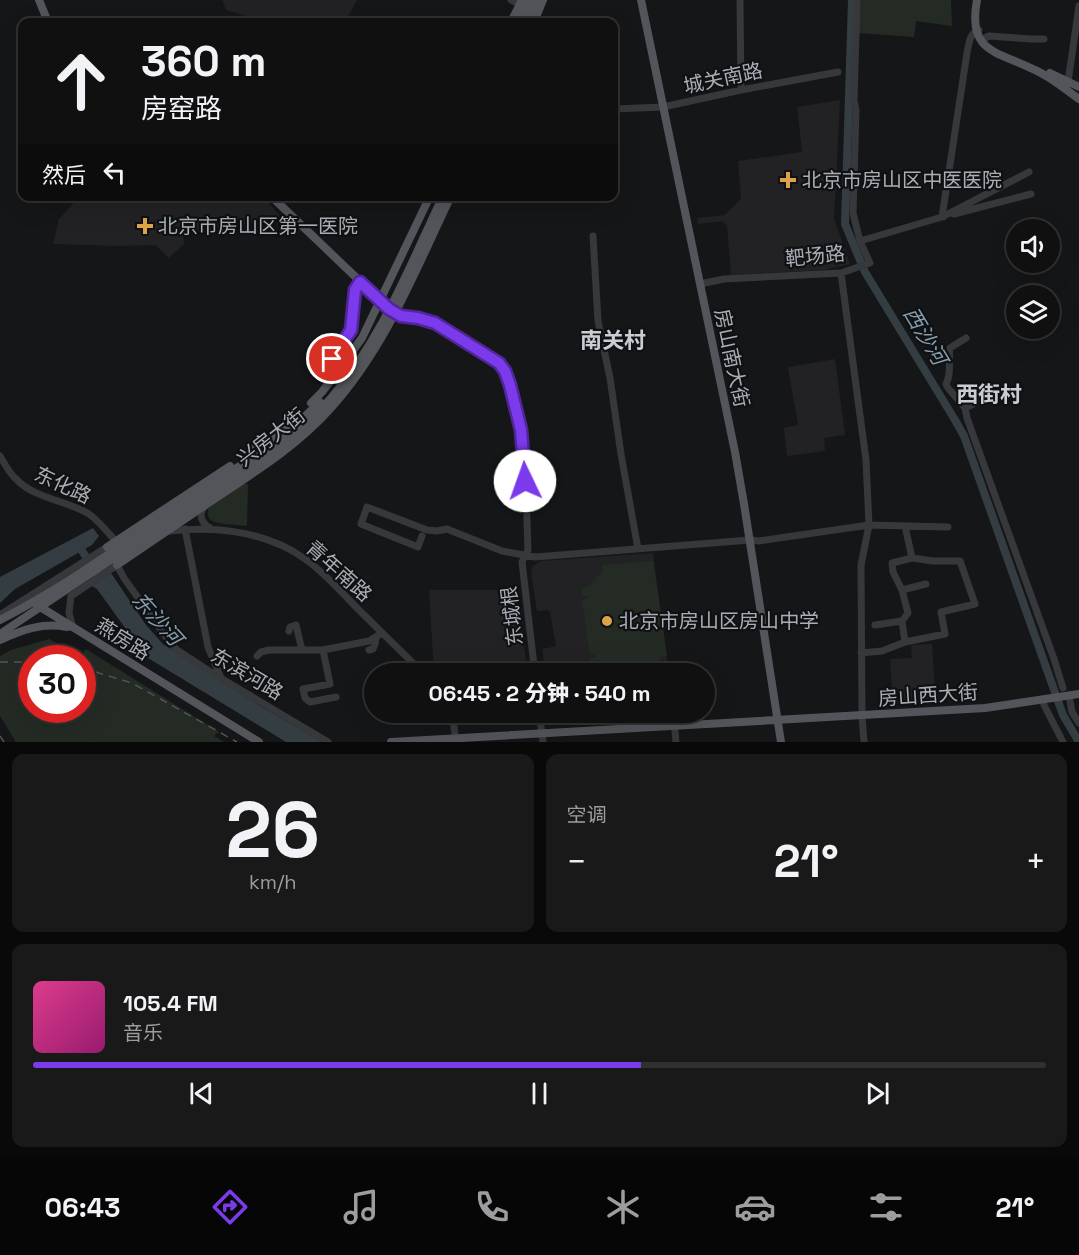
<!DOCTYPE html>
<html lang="zh">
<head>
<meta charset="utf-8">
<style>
	body { margin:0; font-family:"Space Grotesk","Noto Sans SC",sans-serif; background:#19191a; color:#f1f3f6; height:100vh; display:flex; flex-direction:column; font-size:22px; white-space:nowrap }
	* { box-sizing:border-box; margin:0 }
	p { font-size:20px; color:#9c9d9f }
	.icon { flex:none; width:33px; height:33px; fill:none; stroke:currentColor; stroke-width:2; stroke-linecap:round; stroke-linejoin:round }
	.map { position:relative; height:742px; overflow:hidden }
	.drawer { display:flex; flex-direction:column; gap:12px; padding:12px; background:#090909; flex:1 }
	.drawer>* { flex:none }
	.banner { position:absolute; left:18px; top:18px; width:600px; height:183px; border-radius:12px; box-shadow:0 6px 24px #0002,0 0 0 2px #303031; background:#101011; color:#f1f3f6; overflow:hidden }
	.buttons { position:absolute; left:1006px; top:219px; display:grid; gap:12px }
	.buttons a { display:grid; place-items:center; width:54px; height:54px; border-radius:50%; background:#101011; box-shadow:0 6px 24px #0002,0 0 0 2px #303031; font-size:30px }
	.speed { position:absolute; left:18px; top:645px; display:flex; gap:12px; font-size:30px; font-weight:700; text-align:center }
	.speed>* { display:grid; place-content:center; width:78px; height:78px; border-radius:50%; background:#101011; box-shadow:0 6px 24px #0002,0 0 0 2px #303031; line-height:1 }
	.speed .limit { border:9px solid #d22; background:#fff; color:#111 }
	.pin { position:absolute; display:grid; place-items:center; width:51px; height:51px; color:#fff; margin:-26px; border:3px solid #fff; border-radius:50%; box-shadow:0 2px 6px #0007 }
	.me { position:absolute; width:66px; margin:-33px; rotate:357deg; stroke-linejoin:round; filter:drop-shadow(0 0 4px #0008) }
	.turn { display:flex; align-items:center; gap:21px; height:126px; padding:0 24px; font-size:27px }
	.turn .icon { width:78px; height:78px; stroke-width:2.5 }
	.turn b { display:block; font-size:42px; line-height:51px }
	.then { display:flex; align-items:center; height:57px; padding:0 24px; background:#0003; gap:12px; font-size:22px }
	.big { font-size:45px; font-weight:800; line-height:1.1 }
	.drawer .widget { flex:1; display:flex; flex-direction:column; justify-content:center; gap:9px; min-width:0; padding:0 21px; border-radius:12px; background:#19191a }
	.drawer .dial { align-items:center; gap:0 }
	.dial b { font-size:78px; line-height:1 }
	.song { display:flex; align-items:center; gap:18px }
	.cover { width:72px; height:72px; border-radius:9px; background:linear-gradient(135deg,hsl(330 70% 55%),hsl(320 70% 35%)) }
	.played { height:6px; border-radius:3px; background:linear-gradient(90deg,#7c3aed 60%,#303031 60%) }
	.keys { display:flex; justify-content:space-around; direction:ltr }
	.heat { display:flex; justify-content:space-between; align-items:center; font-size:33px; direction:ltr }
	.drawer .tiles { flex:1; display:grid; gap:12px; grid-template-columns:1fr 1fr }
	.widget:last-child { grid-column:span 2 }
	.trip { position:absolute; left:364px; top:663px; width:351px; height:60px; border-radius:30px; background:#101011; box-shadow:0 6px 24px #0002,0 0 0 2px #303031; font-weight:800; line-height:60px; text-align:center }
	.dock { display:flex; height:96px; justify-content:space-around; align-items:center; background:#060607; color:#9c9d9f }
	.dock .icon { width:42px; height:42px }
	.dock .selected { color:#7c3aed }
	.dock b { font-size:27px; color:#f1f3f6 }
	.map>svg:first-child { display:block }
	.built { fill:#222224 }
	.green { fill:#242b25; fill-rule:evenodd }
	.water { fill:#343d42 }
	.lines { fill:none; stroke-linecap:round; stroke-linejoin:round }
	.river { stroke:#343d42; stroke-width:8 }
	.minor { stroke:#37383c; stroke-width:7 }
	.major { stroke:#53555a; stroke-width:8 }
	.rail { stroke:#525458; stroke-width:1.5; stroke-dasharray:8 6; stroke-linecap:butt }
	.route-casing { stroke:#51269a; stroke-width:15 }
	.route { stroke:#7c3aed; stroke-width:10 }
	.poi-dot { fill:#dca348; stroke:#101112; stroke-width:2 }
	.labels { text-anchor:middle; stroke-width:4.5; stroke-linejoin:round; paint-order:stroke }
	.street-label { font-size:20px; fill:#a9adb5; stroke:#101112 }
	.poi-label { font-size:20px; fill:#a9adb5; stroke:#101112; text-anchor:start }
	.water-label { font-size:21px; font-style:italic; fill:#849cad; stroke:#101112 }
	.quarter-label { font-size:22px; font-weight:bold; fill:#c9ccd2; stroke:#101112 }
</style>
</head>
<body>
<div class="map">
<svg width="1079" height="742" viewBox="0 0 1079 742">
	<rect width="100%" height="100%" fill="#151617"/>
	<path class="built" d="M 222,0 L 357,0 L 345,22 L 266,22 L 226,10 Z
		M 840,100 L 834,219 L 850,264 L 824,270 L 731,275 L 727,226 L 723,221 L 698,224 L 697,218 L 725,215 L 741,199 L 738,161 L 802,152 L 797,107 Z
		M 79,197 L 263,197 L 284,220 L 183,231 L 184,244 L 169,258 L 155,245 L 119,246 L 53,244 L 59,219 Z
		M 835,359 L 845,435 L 824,438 L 825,451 L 787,456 L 784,428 L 798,425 L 788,367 Z
		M 653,553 L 669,673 L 546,673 L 542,649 L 556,646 L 550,612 L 548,610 L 537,611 L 531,572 L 533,566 L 541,561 Z
		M 429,590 L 515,590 L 528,673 L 434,673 Z
		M 932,644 L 936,702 L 893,704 L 890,659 L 912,658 L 911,645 Z
		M 675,712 L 676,716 L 566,723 L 565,713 Z"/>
	<path class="green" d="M 860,0 L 951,0 L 952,26 L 916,21 L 914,37 L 858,33 Z
		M 244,483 L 248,484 L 247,526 C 239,525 213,525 209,518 C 207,515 208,512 208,508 Z
		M 653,561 L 667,656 L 660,657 L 662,673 L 592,673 L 590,659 L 595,657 L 595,654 L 590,655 L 582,600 L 588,598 L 588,596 L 582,596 L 582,588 L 589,586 L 594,579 L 603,571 L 602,565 Z
		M 49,639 L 80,656 L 86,649 L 219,732 L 214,736 L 224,742 L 16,742 L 0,716 L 0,656 L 11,650 ZM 32,658 L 82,658 L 82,710 L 32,710 Z"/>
	<path class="water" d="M 93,528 L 99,536 L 92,545 L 15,589 L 0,603 L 0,577 Z
		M 111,573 L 146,625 L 163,644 L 262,707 L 322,742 L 286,742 L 148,658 L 141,650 L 97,589 L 92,586 Z"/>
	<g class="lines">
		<path class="river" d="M 852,0 L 845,224 L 865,272 L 955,420 L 964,436 L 1063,715 L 1079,742
			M 75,547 L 78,545 L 108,589"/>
		<path class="minor" d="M 511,0 L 520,5
			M 740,0 L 741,90
			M 857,0 L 854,101 L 856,110 L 853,213 L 860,241
			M 983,39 L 989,36 L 1032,39 L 1044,39
			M 1068,82 L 1079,6
			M 614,109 L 663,107 L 741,90 L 838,72
			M 954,214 L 1031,194
			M 943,217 L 942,217 L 967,53 C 969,44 969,33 979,30
			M 593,236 L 598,321 L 610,378 L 621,454 L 638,549
			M 841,273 L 866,460 L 869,525 L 861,565 L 862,716 L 864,742
			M 700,284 L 724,279 L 841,273 L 870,263 L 860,241 L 942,217 L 1029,172
			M 391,311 C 406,318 423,317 437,324 C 459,335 478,350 499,363 C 508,376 512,390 515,406 C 527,453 526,502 528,550 L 522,562 L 535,674
			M 321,374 L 352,329 L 355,290 L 360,282
			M 983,399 L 965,408 L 967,418 L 1054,659 L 1063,688
			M 965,408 L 948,388 L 946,384 C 952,373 948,360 950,348 L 966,338
			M 0,456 C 5,464 9,473 16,479 C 35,499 66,500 89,514 C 99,521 107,532 116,541
			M 205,506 C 198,514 201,523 210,528
			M 185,529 L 208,647 L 221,678
			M 169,531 C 215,526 266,531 305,559 C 325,573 341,592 358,609 C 380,631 402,652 424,674
			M 422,536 L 418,547 L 361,524 L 367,507 L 427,530 L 437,531 L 447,529 L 502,551 L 535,557 L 750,540 L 759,541 L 869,525 L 948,527
			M 902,590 L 926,584
			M 0,615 L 107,547
			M 875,625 L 902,621
			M 73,628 L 69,613 L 71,596 L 117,565 L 124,578 L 170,643 L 177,650 L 212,673 L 328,742
			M 289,631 L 290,627 L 296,625 L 302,650
			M 905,642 L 902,621 L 908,613 L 902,590 L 893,572 L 892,563 L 912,558
			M 369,650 L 373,649 L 375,644 L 376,637
			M 861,653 L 882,651 L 905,642 L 945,634 L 941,612 L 975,604 L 960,561 L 933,561 L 912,558 L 905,526
			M 257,656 L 261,652 L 269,650 L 323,650
			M 336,697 L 310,702 L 305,698 L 303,689 L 330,684 L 323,650 L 369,641 L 382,633
			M 1070,701 L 1072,712 L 1079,723
			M 1044,705 L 1063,742
			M 452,712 L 456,742
			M 539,712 L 543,742
			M 674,720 L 676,742"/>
		<path class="major" d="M 39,0 L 48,22
			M 641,0 L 735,452 L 744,504 L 781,742
			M 977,0 C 967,53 997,51 1035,70 C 1051,77 1065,89 1079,99
			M 511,22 L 522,0
			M 519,22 L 529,0
			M 527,22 L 536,0
			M 534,22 L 543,0
			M 1050,73 L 1079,87
			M 271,196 L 389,309
			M 311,403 L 322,392 L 362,338 L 430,196
			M 255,448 L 291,422
			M 107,547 L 230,466
			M 117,565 C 147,545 177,524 207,504 C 250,475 295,448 330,409 C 386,347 415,271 451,196
			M 37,605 L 259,742
			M 0,620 C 61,589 117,548 174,510 C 224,476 276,445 320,402
			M 0,634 L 247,469 C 277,447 307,426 331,398 C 382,339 410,265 443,196
			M 0,640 C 22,630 43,622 67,627
			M 391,742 L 985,708 L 1079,694"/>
		<path class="rail" d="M 0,662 L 32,662
			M 82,668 L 132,683 L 237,742
			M 0,736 L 4,742"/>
	</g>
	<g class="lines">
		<defs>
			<path id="route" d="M 332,359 L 351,330 L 355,290 L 360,282 L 389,309 L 401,316 L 418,318 L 435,323 L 499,363 L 505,371 L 510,385 L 521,430 L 525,481"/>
		</defs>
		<use href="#route" class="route-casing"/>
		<use href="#route" class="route"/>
	</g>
	<g class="poi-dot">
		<path d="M785 171h6v6h6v6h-6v6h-6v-6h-6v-6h6z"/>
		<path d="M142 217h6v6h6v6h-6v6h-6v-6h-6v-6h6z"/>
		<circle cx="607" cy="621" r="6"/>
	</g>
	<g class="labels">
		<g class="street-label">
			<text transform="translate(723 78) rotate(-12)" y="7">城关南路</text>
			<text transform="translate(815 256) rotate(-6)" y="7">靶场路</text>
			<text transform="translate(732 358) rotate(78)" y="7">房山南大街</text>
			<text transform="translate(271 437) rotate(-38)" y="7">兴房大街</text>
			<text transform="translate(63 485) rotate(25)" y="7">东化路</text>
			<text transform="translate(339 571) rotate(42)" y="7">青年南路</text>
			<text transform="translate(512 616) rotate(-97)" y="7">东城根</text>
			<text transform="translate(123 639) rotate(32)" y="7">燕房路</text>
			<text transform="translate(247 674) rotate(31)" y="7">东滨河路</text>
			<text transform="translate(928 695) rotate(-4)" y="7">房山西大街</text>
		</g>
		<g class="poi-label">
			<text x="802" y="187">北京市房山区中医医院</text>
			<text x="158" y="233">北京市房山区第一医院</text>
			<text x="619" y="628">北京市房山区房山中学</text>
		</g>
		<g class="water-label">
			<text transform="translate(925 336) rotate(59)" y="7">西沙河</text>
			<text transform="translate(157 619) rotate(48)" y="7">东沙河</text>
		</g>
		<g class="quarter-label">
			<text x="613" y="348">南关村</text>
			<text x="989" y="402">西街村</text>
		</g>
	</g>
</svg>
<div class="buttons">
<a><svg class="icon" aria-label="sound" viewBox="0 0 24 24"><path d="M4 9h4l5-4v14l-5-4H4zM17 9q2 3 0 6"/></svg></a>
<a><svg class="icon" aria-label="layers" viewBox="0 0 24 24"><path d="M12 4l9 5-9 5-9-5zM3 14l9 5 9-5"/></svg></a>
</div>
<div class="speed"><div class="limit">30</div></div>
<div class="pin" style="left:332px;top:359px;background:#d93025"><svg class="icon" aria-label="arrive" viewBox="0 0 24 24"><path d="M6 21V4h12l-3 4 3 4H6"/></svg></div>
<svg class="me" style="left:525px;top:481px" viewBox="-20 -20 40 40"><circle r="19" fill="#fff"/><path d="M0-13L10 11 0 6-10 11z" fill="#7c3aed"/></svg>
<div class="trip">06:45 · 2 分钟 · 540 m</div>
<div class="banner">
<div class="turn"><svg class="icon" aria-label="ahead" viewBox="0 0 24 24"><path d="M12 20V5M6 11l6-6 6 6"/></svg><div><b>360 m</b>房窑路</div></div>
<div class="then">然后<svg class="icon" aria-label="left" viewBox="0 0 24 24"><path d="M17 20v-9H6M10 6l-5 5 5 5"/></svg></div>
</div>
</div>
<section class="drawer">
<div class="tiles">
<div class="widget dial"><b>26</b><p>km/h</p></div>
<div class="widget"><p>空调</p>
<div class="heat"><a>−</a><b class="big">21°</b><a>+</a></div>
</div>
<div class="widget">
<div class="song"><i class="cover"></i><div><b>105.4 FM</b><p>音乐</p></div></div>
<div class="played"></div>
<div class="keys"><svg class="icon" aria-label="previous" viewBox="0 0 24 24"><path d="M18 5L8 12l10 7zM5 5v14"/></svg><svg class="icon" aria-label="pause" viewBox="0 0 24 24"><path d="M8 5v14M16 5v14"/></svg><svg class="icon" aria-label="next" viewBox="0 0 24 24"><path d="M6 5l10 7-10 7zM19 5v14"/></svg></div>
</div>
</div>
</section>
<nav class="dock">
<b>06:43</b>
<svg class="icon selected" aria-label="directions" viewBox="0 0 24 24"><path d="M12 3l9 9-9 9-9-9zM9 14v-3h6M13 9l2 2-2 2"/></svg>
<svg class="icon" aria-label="music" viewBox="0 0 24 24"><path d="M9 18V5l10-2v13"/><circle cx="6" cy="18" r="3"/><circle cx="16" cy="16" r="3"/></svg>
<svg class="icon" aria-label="phone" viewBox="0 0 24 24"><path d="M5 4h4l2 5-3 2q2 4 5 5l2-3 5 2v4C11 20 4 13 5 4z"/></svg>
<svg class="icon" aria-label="climate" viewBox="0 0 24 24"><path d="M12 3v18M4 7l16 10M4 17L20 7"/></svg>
<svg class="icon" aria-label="car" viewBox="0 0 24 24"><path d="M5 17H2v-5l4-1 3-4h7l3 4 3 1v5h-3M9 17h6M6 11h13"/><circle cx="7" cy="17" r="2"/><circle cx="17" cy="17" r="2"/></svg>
<svg class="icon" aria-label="filters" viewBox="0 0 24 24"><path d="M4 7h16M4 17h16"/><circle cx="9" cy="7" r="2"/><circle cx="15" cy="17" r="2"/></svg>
<b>21°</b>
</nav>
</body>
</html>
